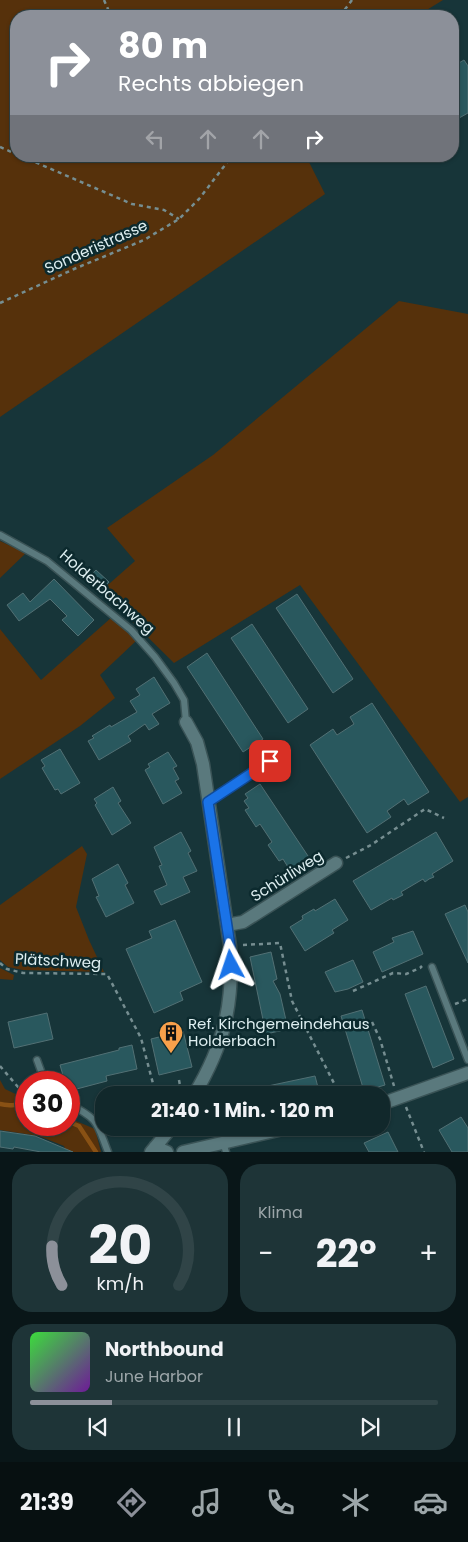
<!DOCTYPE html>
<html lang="de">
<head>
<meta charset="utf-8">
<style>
	body { margin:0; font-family:Poppins,sans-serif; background:#1e3437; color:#f1f3f6; height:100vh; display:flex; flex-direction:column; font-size:19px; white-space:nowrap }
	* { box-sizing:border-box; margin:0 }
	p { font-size:16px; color:#9ca6a9 }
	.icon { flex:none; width:28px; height:28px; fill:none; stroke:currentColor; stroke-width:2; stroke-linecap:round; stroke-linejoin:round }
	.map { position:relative; height:1152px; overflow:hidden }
	.drawer { display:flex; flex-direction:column; gap:12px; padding:12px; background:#091618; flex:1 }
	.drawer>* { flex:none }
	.top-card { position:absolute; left:10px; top:10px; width:449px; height:152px; border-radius:20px; box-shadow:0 1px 4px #0004,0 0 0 1px #304447; background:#8c9099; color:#fff; overflow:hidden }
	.speed { position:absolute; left:15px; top:1071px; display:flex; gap:10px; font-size:25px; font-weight:700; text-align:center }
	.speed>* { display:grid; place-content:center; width:65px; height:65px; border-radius:50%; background:#11282b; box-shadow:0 1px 4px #0004,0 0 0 1px #304447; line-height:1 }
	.speed .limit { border:8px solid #d22; background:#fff; color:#111 }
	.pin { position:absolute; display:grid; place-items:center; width:42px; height:42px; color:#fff; margin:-21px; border-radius:10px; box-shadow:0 2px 8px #0006 }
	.me { position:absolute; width:55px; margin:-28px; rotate:355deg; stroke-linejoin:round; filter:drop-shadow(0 0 4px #0008) }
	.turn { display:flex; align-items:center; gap:18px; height:105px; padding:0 25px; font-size:22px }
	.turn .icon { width:65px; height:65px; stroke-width:2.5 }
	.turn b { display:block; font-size:35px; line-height:42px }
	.lanes { display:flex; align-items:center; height:48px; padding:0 25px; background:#0003; justify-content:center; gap:25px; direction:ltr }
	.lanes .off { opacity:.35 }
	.big { font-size:38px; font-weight:700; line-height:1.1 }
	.drawer .tile { flex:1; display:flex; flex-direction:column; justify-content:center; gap:8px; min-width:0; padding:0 18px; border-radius:20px; background:#1e3437 }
	.drawer .dial { align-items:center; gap:0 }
	.dial svg { height:130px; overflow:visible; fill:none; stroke:#304447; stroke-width:7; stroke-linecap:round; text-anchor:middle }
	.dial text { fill:#f1f3f6; stroke:none }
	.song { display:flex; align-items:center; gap:15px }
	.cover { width:60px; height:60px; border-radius:8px; background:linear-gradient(135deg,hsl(120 70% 55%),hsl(280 70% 35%)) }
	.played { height:5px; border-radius:2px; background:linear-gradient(90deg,#8c9099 20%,#304447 20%) }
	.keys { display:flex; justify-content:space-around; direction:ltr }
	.heat { display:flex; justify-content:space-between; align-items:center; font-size:28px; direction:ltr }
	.drawer .tiles { flex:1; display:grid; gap:12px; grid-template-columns:1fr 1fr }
	.tile:last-child { grid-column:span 2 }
	.trip { position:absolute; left:95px; top:1086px; width:295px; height:50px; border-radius:20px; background:#11282b; box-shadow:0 1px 4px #0004,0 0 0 1px #304447; font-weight:700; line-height:50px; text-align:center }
	.tabs { display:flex; height:80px; justify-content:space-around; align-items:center; background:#071011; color:#9ca6a9 }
	.tabs .icon { width:35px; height:35px }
	.tabs .selected { color:#8c9099 }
	.tabs b { font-size:22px; color:#f1f3f6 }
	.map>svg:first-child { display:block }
	.green { fill:#56310b }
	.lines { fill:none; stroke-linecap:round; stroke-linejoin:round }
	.stream { stroke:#895114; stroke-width:4.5 }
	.building { fill:#29585e; stroke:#527074 }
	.lane-casing { stroke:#3a5356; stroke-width:9 }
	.street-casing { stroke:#3a5356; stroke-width:15 }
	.path { stroke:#768e91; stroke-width:2.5; stroke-dasharray:4 4; stroke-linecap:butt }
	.lane { stroke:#5a797d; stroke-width:6 }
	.street { stroke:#5a797d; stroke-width:12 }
	.route-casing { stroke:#114b97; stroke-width:12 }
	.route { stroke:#1a73e8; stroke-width:9 }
	.labels { text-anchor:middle; stroke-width:5; stroke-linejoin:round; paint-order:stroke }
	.street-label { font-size:15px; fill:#deeff1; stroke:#0c2a2e }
	.poi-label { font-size:15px; fill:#deeff1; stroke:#0c2a2e; text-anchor:start }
</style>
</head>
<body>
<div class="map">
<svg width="468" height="1152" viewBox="0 0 468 1152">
	<rect width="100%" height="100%" fill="#173539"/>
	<path class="green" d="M 0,0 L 443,0 L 417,16 L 16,16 L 16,156 L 306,156 L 325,194 L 0,417 Z
		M 399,301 L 468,314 L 468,797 L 460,802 L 300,585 L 174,663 L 101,591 L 135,561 L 107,528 L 213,455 Z
		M 0,541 L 26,553 L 0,578 Z
		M 112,617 L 136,641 L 100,675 L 115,698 L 80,726 L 0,779 L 0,629 L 41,680 Z
		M 82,846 L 87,854 L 76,907 L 89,940 L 104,972 L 23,970 L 8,967 L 0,960 L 0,905 Z
		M 0,968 L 14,975 L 13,980 L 0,979 Z
		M 0,1080 L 5,1089 L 26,1099 L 26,1125 L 69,1125 L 69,1118 L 95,1129 L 101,1152 L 66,1152 L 64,1146 L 39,1136 L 0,1130 Z"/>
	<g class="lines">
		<path class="stream" d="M 0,1104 C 9,1107 17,1103 26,1107
			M 69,1122 L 79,1126 L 96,1152"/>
	</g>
	<path class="building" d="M 464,60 L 468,66 L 468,113 L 452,122 L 452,67 Z
		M 96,570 L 109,582 L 101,591 L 88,578 Z
		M 54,579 L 94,620 L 78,636 L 62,620 L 67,616 L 50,599 L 19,621 L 7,605 L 23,593 L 30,602 Z
		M 297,594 L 353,679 L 333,693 L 276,608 Z
		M 252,624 L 308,709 L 288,723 L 231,638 Z
		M 207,653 L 263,739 L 243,752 L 187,667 Z
		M 154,677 L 170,703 L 152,714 L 159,724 L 149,730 L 145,724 L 128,736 L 131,741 L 99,760 L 88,741 L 94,738 L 92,736 L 110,725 L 111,727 L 137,712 L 130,701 L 140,695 L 136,689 Z
		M 372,703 L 429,792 L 408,805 L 404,799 L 387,811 L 391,817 L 367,833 L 310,745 L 333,729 L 337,735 L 354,724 L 350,717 Z
		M 60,749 L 80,783 L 61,794 L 58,789 L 55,790 L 42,768 L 45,766 L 41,760 Z
		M 168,752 L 177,766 L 173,768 L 179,779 L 175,781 L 182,793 L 163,804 L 145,770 L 150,767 L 148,764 Z
		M 260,784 L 310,859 L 291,872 L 283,859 L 279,861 L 268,845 L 272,842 L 260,824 L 256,827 L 245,810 L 249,808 L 244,801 L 248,798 L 245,794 Z
		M 113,787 L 121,801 L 118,803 L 131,823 L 112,835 L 95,805 L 97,803 L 94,799 Z
		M 181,832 L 191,851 L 188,853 L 197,871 L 183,877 L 190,892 L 161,905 L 154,891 L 167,885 L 159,866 L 162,865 L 154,847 Z
		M 436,832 L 453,861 L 432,874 L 434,877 L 429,879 L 425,882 L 423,879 L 401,892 L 403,895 L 393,900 L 392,898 L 371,910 L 353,881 Z
		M 118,864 L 128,883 L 125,885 L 134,903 L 106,917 L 96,897 L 99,896 L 92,879 Z
		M 335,899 L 348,920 L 332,930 L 334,933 L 305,951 L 290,927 L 303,919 L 302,916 L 314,909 L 315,911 Z
		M 465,905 L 468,912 L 468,963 L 445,914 Z
		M 175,920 L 202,982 L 180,992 L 183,1000 L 154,1013 L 126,949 L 152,938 L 149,931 Z
		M 413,931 L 423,954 L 382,972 L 373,952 L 394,942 L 392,938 Z
		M 271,952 L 277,979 L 273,981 L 280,994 L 288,1029 L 266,1034 L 250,957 Z
		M 353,960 L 363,982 L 348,989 L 335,992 L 325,972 Z
		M 426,986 L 454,1059 L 433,1068 L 405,994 Z
		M 362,1010 L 385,1085 L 364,1091 L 341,1016 Z
		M 47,1013 L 53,1039 L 14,1048 L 8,1022 Z
		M 183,1031 L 192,1067 L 159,1075 L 151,1039 Z
		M 132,1045 L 137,1069 L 106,1076 L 107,1081 L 69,1091 L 69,1082 L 65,1082 L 60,1065 L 119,1050 L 119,1048 Z
		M 315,1076 L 320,1095 L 249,1095 L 249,1090 Z
		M 461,1117 L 468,1128 L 468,1152 L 452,1152 L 439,1130 Z
		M 0,1131 L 35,1136 L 73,1152 L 41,1152 L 14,1147 L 13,1149 L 0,1147 Z
		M 388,1132 L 398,1152 L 369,1152 L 364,1143 Z"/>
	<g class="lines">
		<defs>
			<path id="lane" d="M 0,535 L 47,561 L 131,630 L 155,657 L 174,683 L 184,700 L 186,722
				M 209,801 L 270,761
				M 432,967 L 468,1060
				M 37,1060 L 45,1082
				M 69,1104 C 100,1120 96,1122 108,1152
				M 223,1142 L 226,1152"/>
			<path id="street" d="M 186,722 L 197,742 L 203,764 L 230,946 C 234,1004 224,1045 194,1095
				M 227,925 L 243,922 L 336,863
				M 381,1104 L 468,1073
				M 155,1147 L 167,1152
				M 151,1152 L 171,1128
				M 183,1152 L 287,1128"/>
		</defs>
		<use href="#lane" class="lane-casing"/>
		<use href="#street" class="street-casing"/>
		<path class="path" d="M 104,0 L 111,16
			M 340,16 L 352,0
			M 0,147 L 16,154
			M 21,156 L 132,204 L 164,210 L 179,219
			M 0,303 L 74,269 L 144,240 L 179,219 L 199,199 L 232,156
			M 346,858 L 371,845 L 425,809 L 444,818
			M 243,945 L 280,943 L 292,1001 L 340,1095
			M 0,963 L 7,969 L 23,973 L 107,974 L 141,1038 L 156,1095
			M 353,991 L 393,973 L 406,974 L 420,968 L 422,966
			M 455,1004 L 468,999
			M 372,1022 L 380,1039 L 394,1086
			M 0,1066 L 18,1087 L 26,1091
			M 179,1080 L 181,1091
			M 406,1107 L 424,1152"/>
		<use href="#lane" class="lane"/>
		<use href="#street" class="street"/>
	</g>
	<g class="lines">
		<defs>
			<path id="route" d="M 231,965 L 230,946 L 208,802 L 270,761"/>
		</defs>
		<use href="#route" class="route-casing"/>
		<use href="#route" class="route"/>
	</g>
	<defs>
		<symbol id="building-pin" viewBox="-11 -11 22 30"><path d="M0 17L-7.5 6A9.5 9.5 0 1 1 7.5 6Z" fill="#f8a04b" stroke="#0c2a2e"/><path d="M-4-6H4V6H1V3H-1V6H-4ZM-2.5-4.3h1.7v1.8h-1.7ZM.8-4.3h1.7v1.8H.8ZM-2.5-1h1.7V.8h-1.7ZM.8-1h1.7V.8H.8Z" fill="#111"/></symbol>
	</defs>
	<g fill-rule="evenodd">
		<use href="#building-pin" x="157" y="1019" width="28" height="38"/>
	</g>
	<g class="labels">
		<g class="street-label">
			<text transform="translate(96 247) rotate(-24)" y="5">Sonderistrasse</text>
			<text transform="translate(107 592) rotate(41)" y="5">Holderbachweg</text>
			<text transform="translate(287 876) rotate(-32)" y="5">Schürliweg</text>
			<text transform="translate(58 961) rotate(3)" y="5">Plätschweg</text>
		</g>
		<g class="poi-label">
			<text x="188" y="1029">Ref. Kirchgemeindehaus<tspan x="188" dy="17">Holderbach</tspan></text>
		</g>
	</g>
</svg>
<div class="speed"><div class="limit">30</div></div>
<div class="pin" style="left:270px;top:761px;background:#d93025"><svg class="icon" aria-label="arrive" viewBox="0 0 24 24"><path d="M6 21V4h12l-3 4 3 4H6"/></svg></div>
<svg class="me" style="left:231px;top:965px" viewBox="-20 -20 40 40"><path d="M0-17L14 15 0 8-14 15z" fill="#1a73e8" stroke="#fff" stroke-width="4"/></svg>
<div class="trip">21:40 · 1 Min. · 120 m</div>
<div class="top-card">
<div class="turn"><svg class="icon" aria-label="right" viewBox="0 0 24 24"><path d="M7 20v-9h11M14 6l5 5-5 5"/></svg><div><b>80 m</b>Rechts abbiegen</div></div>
<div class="lanes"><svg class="icon off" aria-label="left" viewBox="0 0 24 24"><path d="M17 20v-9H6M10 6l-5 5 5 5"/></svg><svg class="icon off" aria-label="ahead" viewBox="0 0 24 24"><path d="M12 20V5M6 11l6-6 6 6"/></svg><svg class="icon off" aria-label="ahead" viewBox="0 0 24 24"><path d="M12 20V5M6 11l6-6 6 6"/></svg><svg class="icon" aria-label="right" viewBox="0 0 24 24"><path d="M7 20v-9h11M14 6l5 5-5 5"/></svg></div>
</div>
</div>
<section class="drawer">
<div class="tiles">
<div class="tile dial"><svg viewBox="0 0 100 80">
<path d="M14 69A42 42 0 1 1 86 69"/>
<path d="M14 69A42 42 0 0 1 8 45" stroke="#8c9099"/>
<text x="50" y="56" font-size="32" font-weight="700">20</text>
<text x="50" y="72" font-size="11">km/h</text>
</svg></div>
<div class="tile"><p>Klima</p>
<div class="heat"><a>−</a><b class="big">22°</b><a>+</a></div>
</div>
<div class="tile">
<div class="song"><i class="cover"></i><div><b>Northbound</b><p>June Harbor</p></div></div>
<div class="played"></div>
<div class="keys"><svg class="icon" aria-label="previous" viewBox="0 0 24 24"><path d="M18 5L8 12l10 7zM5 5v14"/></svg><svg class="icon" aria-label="pause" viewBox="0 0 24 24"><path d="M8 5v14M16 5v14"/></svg><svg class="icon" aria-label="next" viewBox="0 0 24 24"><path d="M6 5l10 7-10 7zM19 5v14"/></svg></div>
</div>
</div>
</section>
<nav class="tabs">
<b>21:39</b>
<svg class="icon selected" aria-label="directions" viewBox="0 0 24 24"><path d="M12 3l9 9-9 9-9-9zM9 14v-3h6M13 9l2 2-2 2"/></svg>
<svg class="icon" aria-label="music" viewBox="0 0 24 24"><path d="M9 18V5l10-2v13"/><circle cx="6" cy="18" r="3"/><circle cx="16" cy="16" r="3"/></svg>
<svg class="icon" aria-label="phone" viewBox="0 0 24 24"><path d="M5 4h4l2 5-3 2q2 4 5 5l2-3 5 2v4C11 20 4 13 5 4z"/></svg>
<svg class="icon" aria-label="climate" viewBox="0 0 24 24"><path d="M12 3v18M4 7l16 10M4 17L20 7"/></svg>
<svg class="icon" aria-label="car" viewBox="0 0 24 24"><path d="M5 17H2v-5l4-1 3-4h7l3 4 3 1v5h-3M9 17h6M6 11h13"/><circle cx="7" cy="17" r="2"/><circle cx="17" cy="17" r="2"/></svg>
</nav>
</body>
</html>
